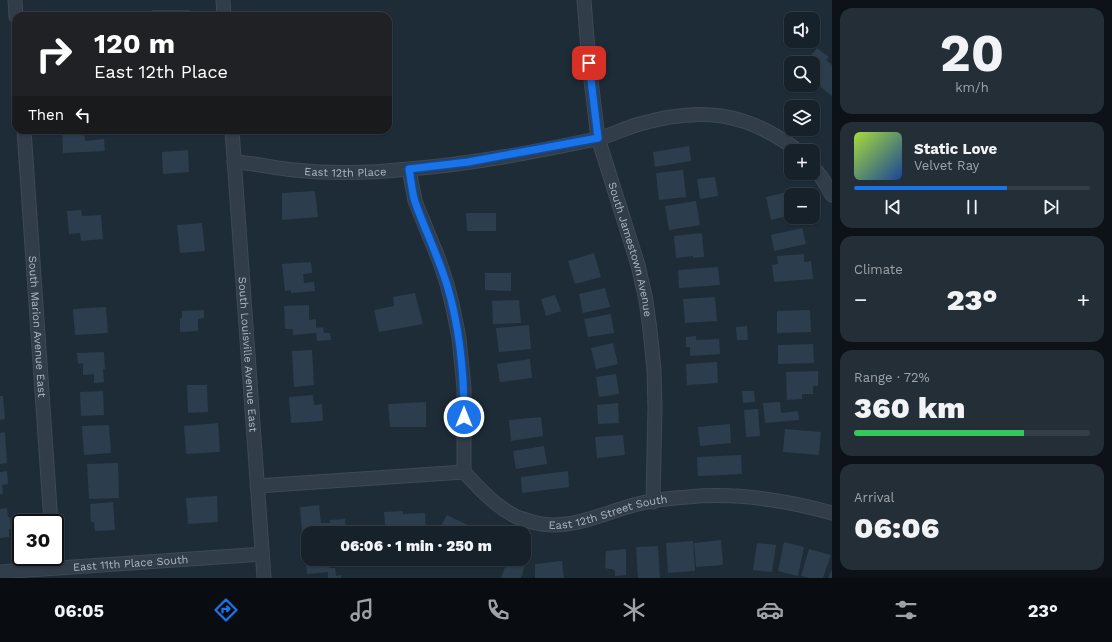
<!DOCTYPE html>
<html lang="en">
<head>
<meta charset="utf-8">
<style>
	body { margin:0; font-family:"Work Sans",sans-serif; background:#232e36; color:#f1f3f6; height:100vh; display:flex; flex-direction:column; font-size:15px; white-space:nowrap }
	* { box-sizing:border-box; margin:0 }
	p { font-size:13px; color:#9ea3a8 }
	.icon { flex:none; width:22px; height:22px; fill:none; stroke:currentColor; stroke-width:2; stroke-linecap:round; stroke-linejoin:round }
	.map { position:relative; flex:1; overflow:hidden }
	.details { display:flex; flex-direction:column; gap:8px; padding:8px; background:#0c1217; width:280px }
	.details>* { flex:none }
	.hud { position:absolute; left:12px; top:12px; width:380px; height:122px; border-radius:12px; box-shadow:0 1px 3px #0004,0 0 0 1px #353e47; background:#202124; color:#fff; overflow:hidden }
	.fabs { position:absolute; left:784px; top:12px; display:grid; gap:8px }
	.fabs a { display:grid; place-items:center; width:36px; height:36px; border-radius:8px; background:#16212a; box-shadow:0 1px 3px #0004,0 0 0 1px #353e47; font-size:20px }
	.speed { position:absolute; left:12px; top:514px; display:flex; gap:8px; font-size:20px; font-weight:700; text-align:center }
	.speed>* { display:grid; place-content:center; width:52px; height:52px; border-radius:50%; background:#16212a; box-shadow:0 1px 3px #0004,0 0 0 1px #353e47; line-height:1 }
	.speed .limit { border:2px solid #111; border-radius:6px; background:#fff; color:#111 }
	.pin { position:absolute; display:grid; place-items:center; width:34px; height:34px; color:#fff; margin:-17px; border-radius:8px; box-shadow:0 2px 6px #0006 }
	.me { position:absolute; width:44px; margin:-22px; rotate:0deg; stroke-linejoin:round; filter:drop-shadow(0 0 3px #0008) }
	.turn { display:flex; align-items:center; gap:14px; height:84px; padding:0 16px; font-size:18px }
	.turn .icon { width:52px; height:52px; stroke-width:2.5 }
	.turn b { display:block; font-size:28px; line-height:34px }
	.then { display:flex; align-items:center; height:38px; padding:0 16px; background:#0003; gap:8px; font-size:15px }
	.big { font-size:30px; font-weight:800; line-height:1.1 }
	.details .tile { flex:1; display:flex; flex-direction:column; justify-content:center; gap:6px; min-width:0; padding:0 14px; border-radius:12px; background:#232e36 }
	.details .dial { align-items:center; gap:0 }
	.dial b { font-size:52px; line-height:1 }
	.song { display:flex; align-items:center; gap:12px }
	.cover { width:48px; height:48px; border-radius:6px; background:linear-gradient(135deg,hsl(80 70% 55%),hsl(220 70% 35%)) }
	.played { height:4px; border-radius:2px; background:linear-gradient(90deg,#1a73e8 65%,#353e47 65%) }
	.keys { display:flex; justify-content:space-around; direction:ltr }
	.heat { display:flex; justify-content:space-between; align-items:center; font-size:22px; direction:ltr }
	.charge { height:6px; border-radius:3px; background:linear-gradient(90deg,#34c759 72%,#353e47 0) }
	.trip { position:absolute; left:301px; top:526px; width:230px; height:40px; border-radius:12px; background:#16212a; box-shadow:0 1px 3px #0004,0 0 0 1px #353e47; font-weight:800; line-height:40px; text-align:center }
	.dock { display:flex; height:64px; justify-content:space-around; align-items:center; background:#090d11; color:#9ea3a8 }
	.dock .icon { width:28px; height:28px }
	.dock .selected { color:#1a73e8 }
	.dock b { font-size:18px; color:#f1f3f6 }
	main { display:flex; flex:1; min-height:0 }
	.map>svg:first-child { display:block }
	.building { fill:#2c3d4d }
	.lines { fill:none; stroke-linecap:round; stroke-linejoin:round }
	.minor-casing { stroke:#3e4955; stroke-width:15 }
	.minor { stroke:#313d49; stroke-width:13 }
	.route-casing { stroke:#114b97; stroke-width:10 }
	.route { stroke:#1a73e8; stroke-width:7 }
	.labels { text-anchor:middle; stroke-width:4; stroke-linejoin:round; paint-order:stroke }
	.street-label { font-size:11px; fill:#abb8c6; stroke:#17222d }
</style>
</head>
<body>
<main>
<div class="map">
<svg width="832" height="578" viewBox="0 0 832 578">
	<rect width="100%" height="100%" fill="#1e2c38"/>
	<path class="building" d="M 152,10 L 190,10 L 190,16 L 152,16 Z
		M 83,11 L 83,16 L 52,16 L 52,13 Z
		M 817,48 L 829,57 L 826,60 L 832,65 L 832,96 L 813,81 L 813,63 L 805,63 Z
		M 62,130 L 84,130 L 85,141 L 104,139 L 105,151 L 63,153 Z
		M 689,146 L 691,161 L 655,167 L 653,152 Z
		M 188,150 L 189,172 L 163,174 L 162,152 Z
		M 683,170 L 686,197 L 659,200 L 656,173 Z
		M 715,177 L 718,196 L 700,199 L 697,179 Z
		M 315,191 L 318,217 L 282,220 L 282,193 Z
		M 791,191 L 793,195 L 791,195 L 791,215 L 771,220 L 766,197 Z
		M 696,201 L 700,225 L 669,230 L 665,206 Z
		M 81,210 L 82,216 L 101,215 L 103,239 L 81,241 L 80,233 L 69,234 L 67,211 Z
		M 466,213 L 496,213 L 496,231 L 467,231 Z
		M 202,223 L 205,251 L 180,253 L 177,225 Z
		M 802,228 L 806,244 L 774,251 L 771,235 Z
		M 702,233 L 704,257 L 693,258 L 693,256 L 676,258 L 674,236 Z
		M 594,253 L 601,277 L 575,284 L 568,261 Z
		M 804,254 L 804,262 L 811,261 L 813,279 L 774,282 L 772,265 L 778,264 L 777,256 Z
		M 311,262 L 312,273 L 303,274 L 304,283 L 314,282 L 315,291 L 291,293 L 291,290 L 285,291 L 282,264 Z
		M 718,267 L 720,285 L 679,288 L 678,270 Z
		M 485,273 L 511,273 L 511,291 L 485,290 Z
		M 605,288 L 610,307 L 583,313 L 579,294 Z
		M 415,293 L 423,324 L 379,332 L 374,310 L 394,306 L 393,297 Z
		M 555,295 L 561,311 L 546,316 L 541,299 Z
		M 715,297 L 717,321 L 685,323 L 683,299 Z
		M 519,300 L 521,323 L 493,324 L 492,301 Z
		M 309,305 L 309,320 L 316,319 L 316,328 L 323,327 L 324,333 L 330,333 L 331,340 L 317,341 L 316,333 L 293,335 L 293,329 L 285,329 L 284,306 Z
		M 106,307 L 108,333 L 75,335 L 73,309 Z
		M 204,310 L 204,318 L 198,319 L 198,331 L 180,332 L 180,318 L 182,318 L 182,311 Z
		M 810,310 L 811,332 L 777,333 L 777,311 Z
		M 611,314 L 614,333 L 588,337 L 584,319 Z
		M 529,325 L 531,349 L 499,352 L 496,328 Z
		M 747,326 L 748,340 L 737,340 L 736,327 Z
		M 696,336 L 696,340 L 719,339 L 720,354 L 690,356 L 690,347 L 686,347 L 686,337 Z
		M 613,343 L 618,364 L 596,369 L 591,348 Z
		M 813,344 L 814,363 L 778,364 L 778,345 Z
		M 312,350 L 314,385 L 294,387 L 292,351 Z
		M 104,352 L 105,369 L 103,369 L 104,382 L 94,383 L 94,374 L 83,375 L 83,363 L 78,364 L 77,353 Z
		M 530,359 L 532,378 L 500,382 L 497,364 Z
		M 717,362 L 718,383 L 687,385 L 686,364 Z
		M 818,371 L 818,386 L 813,386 L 813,394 L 802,394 L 802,399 L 787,400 L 786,372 Z
		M 616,374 L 619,394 L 599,397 L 596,377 Z
		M 187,385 L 207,385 L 208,412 L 188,413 Z
		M 103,391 L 104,415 L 81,416 L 80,392 Z
		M 742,391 L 754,391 L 755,402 L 743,403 Z
		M 313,395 L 314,405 L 322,404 L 323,421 L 291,423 L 289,397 Z
		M 0,396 L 3,396 L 5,419 L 0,420 Z
		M 426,402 L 426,427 L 390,427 L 388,404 Z
		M 780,402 L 781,413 L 798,411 L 799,420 L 765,423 L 763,403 Z
		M 618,403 L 619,423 L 598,424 L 597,405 Z
		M 758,409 L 760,436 L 746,437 L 744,410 Z
		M 541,417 L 543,436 L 511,441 L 509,420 Z
		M 218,423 L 220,452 L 186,454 L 184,426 Z
		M 730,424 L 731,443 L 700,446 L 698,427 Z
		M 109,425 L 111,453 L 84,455 L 82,426 Z
		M 785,429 L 821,432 L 819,455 L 783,452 Z
		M 5,432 L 7,463 L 0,464 L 0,433 Z
		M 623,435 L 625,455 L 597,458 L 595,437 Z
		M 544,446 L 547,464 L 516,469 L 513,451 Z
		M 741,455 L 742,474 L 698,476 L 697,457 Z
		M 118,463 L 119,498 L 89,499 L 87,464 Z
		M 7,471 L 8,484 L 2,485 L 3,494 L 0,494 L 0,472 Z
		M 568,471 L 569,487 L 522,493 L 521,477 Z
		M 217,496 L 218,522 L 188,524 L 186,498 Z
		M 113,502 L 115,530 L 95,531 L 94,522 L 91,522 L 90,504 Z
		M 319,505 L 321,523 L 330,523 L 330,520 L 345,519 L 346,532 L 302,533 L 300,507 Z
		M 7,508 L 8,517 L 10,517 L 11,529 L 9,529 L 9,537 L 0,538 L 0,509 Z
		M 403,511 L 403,514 L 425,513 L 426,533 L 386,533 L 384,512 Z
		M 447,515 L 484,533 L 437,533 Z
		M 721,540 L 723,565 L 696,567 L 694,543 Z
		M 693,541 L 695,571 L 668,573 L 666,543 Z
		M 784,542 L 804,547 L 798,576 L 778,571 Z
		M 757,543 L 776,545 L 772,572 L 753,570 Z
		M 658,546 L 660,578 L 638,578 L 636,547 Z
		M 305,548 L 308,548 L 308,559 L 328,559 L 329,568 L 335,568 L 336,576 L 341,575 L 341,578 L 328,578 L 328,572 L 307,574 Z
		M 626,549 L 626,575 L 615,576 L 615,570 L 605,568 L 606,551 Z
		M 809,549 L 831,555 L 823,578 L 809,578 L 801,576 Z
		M 524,557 L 527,559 L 521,578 L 501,578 L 508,559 L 524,559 Z
		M 562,561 L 564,578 L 535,578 L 535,564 Z
		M 832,569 L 832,578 L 828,578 Z"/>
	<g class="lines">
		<defs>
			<g id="minor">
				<path d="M 15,0 L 16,17"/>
				<path d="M 223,0 L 224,16"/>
				<path id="s1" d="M 584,0 L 589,63 L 598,138 L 638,265 L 646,300 L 650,330 L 654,370 L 655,408 L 653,502"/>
				<path id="s2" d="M 24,130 L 51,523"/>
				<path id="s3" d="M 232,130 L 264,578"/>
				<path id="s4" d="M 234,162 C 254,163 274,168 294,170 C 332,174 371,173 409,169 C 472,164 534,152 596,139 C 610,136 623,129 636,125 C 699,106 746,111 798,151"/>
				<path d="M 813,167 L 822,178 L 832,195"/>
				<path d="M 409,169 L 415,201 L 439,260 L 447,284 L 453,308 L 459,338 L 464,388 L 464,472"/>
				<path id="s5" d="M 257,486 L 464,472 C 480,489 496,507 517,517 C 522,519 527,520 532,522 C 568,532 600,514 634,505 C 651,500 671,498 688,497 C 737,492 785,500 832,513"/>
				<path id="s6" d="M 0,572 L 262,554"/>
			</g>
		</defs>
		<use href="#minor" class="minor-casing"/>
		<use href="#minor" class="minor"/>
	</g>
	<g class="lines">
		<defs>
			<path id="route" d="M 464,417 C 464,372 460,328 447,285 C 438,256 425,230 415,202 C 412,192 411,180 409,169 L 468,162 L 598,138 L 589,63"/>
		</defs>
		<use href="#route" class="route-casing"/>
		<use href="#route" class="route"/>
	</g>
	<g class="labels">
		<g class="street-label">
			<text dy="4" stroke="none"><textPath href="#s4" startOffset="112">East 12th Place</textPath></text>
			<text dy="4" stroke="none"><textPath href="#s1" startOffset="255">South Jamestown Avenue</textPath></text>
			<text dy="4" stroke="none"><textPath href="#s2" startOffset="197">South Marion Avenue East</textPath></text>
			<text dy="4" stroke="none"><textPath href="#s3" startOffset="225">South Louisville Avenue East</textPath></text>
			<text dy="4" stroke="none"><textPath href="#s5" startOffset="371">East 12th Street South</textPath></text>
			<text dy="4" stroke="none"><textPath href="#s6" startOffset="131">East 11th Place South</textPath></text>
		</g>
	</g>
</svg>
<div class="fabs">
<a><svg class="icon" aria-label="sound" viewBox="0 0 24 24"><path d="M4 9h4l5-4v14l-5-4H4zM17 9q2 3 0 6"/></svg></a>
<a><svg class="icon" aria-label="search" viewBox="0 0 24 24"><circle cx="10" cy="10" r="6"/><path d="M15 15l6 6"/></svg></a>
<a><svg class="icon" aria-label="layers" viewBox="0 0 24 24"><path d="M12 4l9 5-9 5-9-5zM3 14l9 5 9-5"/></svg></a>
<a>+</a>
<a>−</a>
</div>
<div class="speed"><div class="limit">30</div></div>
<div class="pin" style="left:589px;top:63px;background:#d93025"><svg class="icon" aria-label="arrive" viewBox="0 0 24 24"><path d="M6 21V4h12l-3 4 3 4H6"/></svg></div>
<svg class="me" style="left:464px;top:417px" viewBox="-20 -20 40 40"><circle r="17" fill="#1a73e8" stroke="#fff" stroke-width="3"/><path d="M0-11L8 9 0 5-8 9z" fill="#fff"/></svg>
<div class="trip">06:06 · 1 min · 250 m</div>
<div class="hud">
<div class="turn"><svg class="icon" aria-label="right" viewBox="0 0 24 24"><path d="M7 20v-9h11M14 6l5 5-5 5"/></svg><div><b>120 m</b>East 12th Place</div></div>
<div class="then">Then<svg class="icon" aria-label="left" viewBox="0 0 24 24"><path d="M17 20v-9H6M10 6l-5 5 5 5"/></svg></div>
</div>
</div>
<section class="details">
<div class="tile dial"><b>20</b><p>km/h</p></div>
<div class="tile">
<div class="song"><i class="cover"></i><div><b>Static Love</b><p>Velvet Ray</p></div></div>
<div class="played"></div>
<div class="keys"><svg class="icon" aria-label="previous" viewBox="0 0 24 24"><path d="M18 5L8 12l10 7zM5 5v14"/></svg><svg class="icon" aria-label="pause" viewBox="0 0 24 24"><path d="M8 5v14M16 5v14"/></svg><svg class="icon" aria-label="next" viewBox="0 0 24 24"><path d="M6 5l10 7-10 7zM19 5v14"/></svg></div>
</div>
<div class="tile"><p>Climate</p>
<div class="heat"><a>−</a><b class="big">23°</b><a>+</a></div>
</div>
<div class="tile"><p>Range · 72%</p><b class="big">360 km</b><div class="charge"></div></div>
<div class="tile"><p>Arrival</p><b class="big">06:06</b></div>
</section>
</main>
<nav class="dock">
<b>06:05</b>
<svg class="icon selected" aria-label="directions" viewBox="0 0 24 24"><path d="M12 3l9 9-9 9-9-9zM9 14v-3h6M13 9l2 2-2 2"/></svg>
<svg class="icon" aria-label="music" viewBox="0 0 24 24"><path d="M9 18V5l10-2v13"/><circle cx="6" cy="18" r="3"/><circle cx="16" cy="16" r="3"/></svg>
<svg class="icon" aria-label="phone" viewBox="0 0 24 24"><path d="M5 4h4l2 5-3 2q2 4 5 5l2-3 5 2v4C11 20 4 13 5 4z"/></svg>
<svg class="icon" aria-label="climate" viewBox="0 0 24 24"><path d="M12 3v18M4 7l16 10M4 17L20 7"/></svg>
<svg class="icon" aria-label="car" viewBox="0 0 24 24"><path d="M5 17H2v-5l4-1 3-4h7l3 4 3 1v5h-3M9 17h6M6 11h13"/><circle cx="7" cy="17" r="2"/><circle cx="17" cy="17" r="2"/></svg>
<svg class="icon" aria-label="filters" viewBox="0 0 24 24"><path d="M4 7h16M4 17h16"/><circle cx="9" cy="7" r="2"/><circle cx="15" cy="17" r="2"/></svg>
<b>23°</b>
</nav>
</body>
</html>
